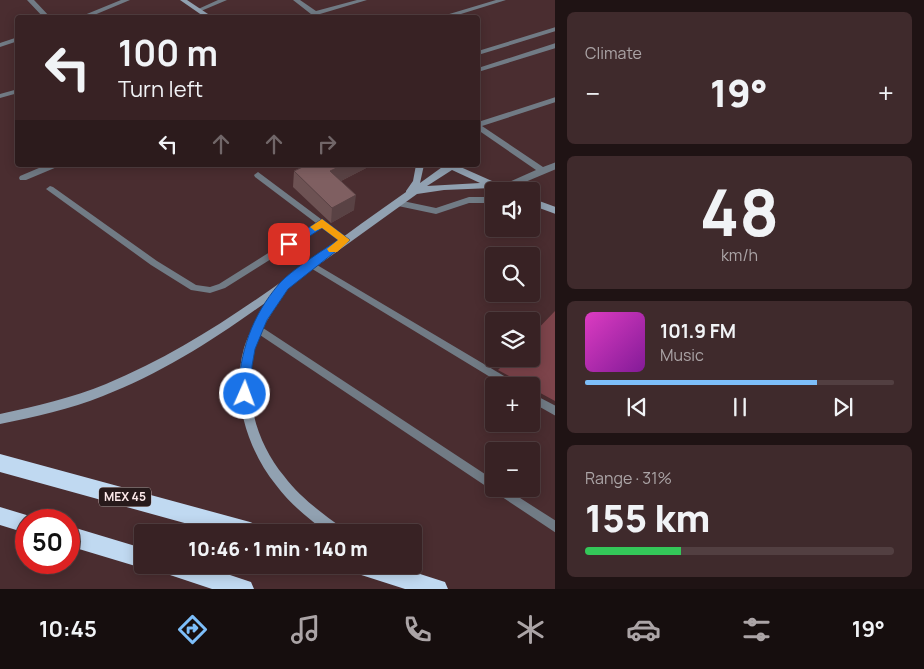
<!DOCTYPE html>
<html lang="en">
<head>
<meta charset="utf-8">
<style>
	body { margin:0; font-family:Manrope,sans-serif; background:#3f2a2c; color:#f1f3f6; height:100vh; display:flex; flex-direction:column; font-size:19px; white-space:nowrap }
	* { box-sizing:border-box; margin:0 }
	p { font-size:16px; color:#aba4a6 }
	.icon { flex:none; width:28px; height:28px; fill:none; stroke:currentColor; stroke-width:2; stroke-linecap:round; stroke-linejoin:round }
	.map { position:relative; flex:1; overflow:hidden }
	.sheet { display:flex; flex-direction:column; gap:12px; padding:12px; background:#1f1314; width:369px }
	.sheet>* { flex:none }
	.guide { position:absolute; left:15px; top:15px; width:465px; height:152px; border-radius:5px; box-shadow:0 2px 12px #0003,0 0 0 1px #523f41; background:#382224; color:#f1f3f6; overflow:hidden }
	.controls { position:absolute; left:485px; top:182px; display:grid; gap:10px }
	.controls a { display:grid; place-items:center; width:55px; height:55px; border-radius:5px; background:#382224; box-shadow:0 2px 12px #0003,0 0 0 1px #523f41; font-size:25px }
	.speed { position:absolute; left:15px; top:509px; display:flex; gap:10px; font-size:25px; font-weight:700; text-align:center }
	.speed>* { display:grid; place-content:center; width:65px; height:65px; border-radius:50%; background:#382224; box-shadow:0 2px 12px #0003,0 0 0 1px #523f41; line-height:1 }
	.speed .limit { border:8px solid #d22; background:#fff; color:#111 }
	.pin { position:absolute; display:grid; place-items:center; width:42px; height:42px; color:#fff; margin:-21px; border-radius:10px; box-shadow:0 2px 8px #0006 }
	.me { position:absolute; width:55px; margin:-28px; rotate:2deg; stroke-linejoin:round; filter:drop-shadow(0 0 4px #0008) }
	.turn { display:flex; align-items:center; gap:18px; height:105px; padding:0 20px; font-size:22px }
	.turn .icon { width:65px; height:65px; stroke-width:2.5 }
	.turn b { display:block; font-size:35px; line-height:42px }
	.lanes { display:flex; align-items:center; height:48px; padding:0 20px; background:#0003; justify-content:center; gap:25px; direction:ltr }
	.lanes .off { opacity:.35 }
	.big { font-size:38px; font-weight:800; line-height:1.1 }
	.sheet .card { flex:1; display:flex; flex-direction:column; justify-content:center; gap:8px; min-width:0; padding:0 18px; border-radius:8px; background:#3f2a2c }
	.sheet .dial { align-items:center; gap:0 }
	.dial b { font-size:65px; line-height:1 }
	.song { display:flex; align-items:center; gap:15px }
	.cover { width:60px; height:60px; border-radius:8px; background:linear-gradient(135deg,hsl(310 70% 55%),hsl(290 70% 35%)) }
	.played { height:5px; border-radius:2px; background:linear-gradient(90deg,#7dbef9 75%,#523f41 75%) }
	.keys { display:flex; justify-content:space-around; direction:ltr }
	.heat { display:flex; justify-content:space-between; align-items:center; font-size:28px; direction:ltr }
	.charge { height:8px; border-radius:4px; background:linear-gradient(90deg,#34c759 31%,#523f41 0) }
	.trip { position:absolute; left:134px; top:524px; width:288px; height:50px; border-radius:5px; background:#382224; box-shadow:0 2px 12px #0003,0 0 0 1px #523f41; font-weight:800; line-height:50px; text-align:center }
	.menu { display:flex; height:80px; justify-content:space-around; align-items:center; background:#160e0e; color:#aba4a6 }
	.menu .icon { width:35px; height:35px }
	.menu .active { color:#7dbef9 }
	.menu b { font-size:22px; color:#f1f3f6 }
	main { display:flex; flex:1; min-height:0 }
	.map>svg:first-child { display:block }
	.green { fill:#7d444b }
	.lines { fill:none; stroke-linecap:round; stroke-linejoin:round }
	.lane { fill:#717b85; fill-rule:evenodd }
	.street { fill:#717b85; fill-rule:evenodd }
	.secondary { fill:#91a1b1; fill-rule:evenodd }
	.highway { fill:#c0d9f1; fill-rule:evenodd }
	.wall { fill:#6d5253 }
	.shaded-wall { fill:#594244 }
	.building { fill:#7f5f61; stroke:#594244 }
	.route { fill:#1a73e8; stroke:#114b97 }
	.slow { fill:#f59e0b }
	.labels { text-anchor:middle; stroke-width:5; stroke-linejoin:round; paint-order:stroke }
	.shield { fill:#271a1b; stroke:#bbaaab; stroke-width:1 }
	.shield-label { font-size:12px; font-weight:bold; fill:#fbe8e9 }
</style>
</head>
<body>
<main>
<div class="map">
<svg width="556" height="589" viewBox="0 0 556 589">
	<rect width="100%" height="100%" fill="#4a2d30"/>
	<path class="green" d="M 555,311 L 556,401 L 555,401 L 498,370 L 509,359 L 531,359 L 531,336 Z"/>
	<g class="lines">
		<path class="lane" d="M 258,172 L 349,240 L 348,242 L 342,242 L 322,227 L 225,288 L 210,293 L 191,290 L 151,265 L 46,189 L 50,186 L 53,187 L 157,261 L 196,285 L 210,287 L 219,284 L 316,223 L 255,177 L 254,175 Z
			M 469,197 L 494,197 L 494,203 L 469,203 L 436,214 L 398,206 L 394,203 L 398,200 L 436,208 Z
			M 312,262 L 516,383 L 518,386 L 505,386 L 309,267 L 308,265 L 309,263 Z
			M 257,324 L 494,480 L 494,489 L 506,489 L 556,521 L 556,533 L 254,331 L 252,328 L 254,325 Z
			M 531,393 L 556,406 L 556,416 L 531,402 Z"/>
		<path class="street" d="M 27,0 L 34,0 L 51,18 L 44,18 Z
			M 121,0 L 130,0 L 87,18 L 77,18 Z
			M 218,0 L 227,0 L 201,11 L 196,10 Z
			M 293,0 L 300,0 L 316,11 L 357,0 L 367,0 L 320,14 L 323,18 L 316,18 Z
			M 496,0 L 506,0 L 448,18 L 436,18 Z
			M 556,27 L 556,31 L 478,55 L 478,51 Z
			M 18,37 L 18,41 L 0,47 L 0,43 Z
			M 556,43 L 556,48 L 478,72 L 478,68 Z
			M 18,89 L 18,93 L 0,98 L 0,94 Z
			M 556,97 L 556,102 L 482,126 L 543,167 L 556,162 L 556,169 L 504,191 L 498,191 L 497,189 L 498,187 L 536,170 L 478,130 L 478,122 Z
			M 46,165 L 58,165 L 57,167 L 26,180 L 20,180 L 19,178 L 20,176 Z"/>
		<path class="secondary" d="M 180,0 L 187,0 L 214,18 L 206,18 Z
			M 416,165 L 424,165 L 420,183 L 445,165 L 456,165 L 510,189 L 511,191 L 500,191 L 492,188 L 444,190 L 417,194 L 285,289 L 285,293 C 274,310 261,327 255,347 C 242,391 255,441 284,476 C 299,496 320,512 341,527 L 342,532 L 326,532 C 308,518 290,504 276,485 C 246,448 231,395 244,348 C 249,331 260,315 269,300 C 218,337 163,373 103,396 C 70,409 35,417 0,424 L 0,414 C 36,406 72,398 106,384 C 216,339 309,259 406,192 L 406,191 L 413,181 ZM 452,170 L 480,183 L 427,186 Z
			M 531,198 L 556,207 L 556,214 L 531,205 Z"/>
		<path class="highway" d="M 0,454 L 250,522 L 257,525 L 260,532 L 217,532 L 0,472 Z
			M 0,507 L 33,517 L 34,520 L 26,520 L 26,533 L 0,525 Z
			M 69,526 L 142,548 L 142,565 L 149,565 L 142,568 L 69,546 Z
			M 158,565 L 200,565 L 251,582 L 254,589 L 212,589 L 161,572 Z
			M 349,565 L 392,565 L 445,582 L 448,589 L 405,589 L 352,572 Z"/>
	</g>
	<path class="wall" d="M 307,165 L 372,165 L 341,181 L 354,210 L 331,223 L 293,187 L 294,171 Z"/>
	<path class="shaded-wall" d="M 343,165 L 372,165 L 329,187 L 330,171 Z
		M 356,195 L 354,210 L 331,223 L 332,208 Z"/>
	<path class="building" d="M 307,165 L 343,165 L 330,171 L 356,195 L 332,208 L 294,171 Z"/>
	<path class="route" d="M 322,219 L 350,240 L 288,289 L 267,320 L 255,349 L 252,366 L 251,394 L 249,398 L 245,400 L 240,398 L 238,394 C 240,352 251,317 279,284 C 290,271 322,251 338,240 L 322,228 L 293,247 L 285,247 L 284,244 Z"/>
	<path class="slow" d="M 322,219 L 350,240 L 337,252 L 329,252 L 327,249 L 338,240 L 322,228 L 315,231 L 310,227 Z"/>
	<g class="labels">
		<rect class="shield" x="99" y="487.5" width="52" height="19" rx="4"/>
		<g class="shield-label">
			<text x="125" y="501">MEX 45</text>
		</g>
	</g>
</svg>
<div class="controls">
<a><svg class="icon" aria-label="sound" viewBox="0 0 24 24"><path d="M4 9h4l5-4v14l-5-4H4zM17 9q2 3 0 6"/></svg></a>
<a><svg class="icon" aria-label="search" viewBox="0 0 24 24"><circle cx="10" cy="10" r="6"/><path d="M15 15l6 6"/></svg></a>
<a><svg class="icon" aria-label="layers" viewBox="0 0 24 24"><path d="M12 4l9 5-9 5-9-5zM3 14l9 5 9-5"/></svg></a>
<a>+</a>
<a>−</a>
</div>
<div class="speed"><div class="limit">50</div></div>
<div class="pin" style="left:289px;top:244px;background:#d93025"><svg class="icon" aria-label="arrive" viewBox="0 0 24 24"><path d="M6 21V4h12l-3 4 3 4H6"/></svg></div>
<svg class="me" style="left:245px;top:394px" viewBox="-20 -20 40 40"><circle r="17" fill="#1a73e8" stroke="#fff" stroke-width="3"/><path d="M0-11L8 9 0 5-8 9z" fill="#fff"/></svg>
<div class="trip">10:46 · 1 min · 140 m</div>
<div class="guide">
<div class="turn"><svg class="icon" aria-label="left" viewBox="0 0 24 24"><path d="M17 20v-9H6M10 6l-5 5 5 5"/></svg><div><b>100 m</b>Turn left</div></div>
<div class="lanes"><svg class="icon" aria-label="left" viewBox="0 0 24 24"><path d="M17 20v-9H6M10 6l-5 5 5 5"/></svg><svg class="icon off" aria-label="ahead" viewBox="0 0 24 24"><path d="M12 20V5M6 11l6-6 6 6"/></svg><svg class="icon off" aria-label="ahead" viewBox="0 0 24 24"><path d="M12 20V5M6 11l6-6 6 6"/></svg><svg class="icon off" aria-label="right" viewBox="0 0 24 24"><path d="M7 20v-9h11M14 6l5 5-5 5"/></svg></div>
</div>
</div>
<section class="sheet">
<div class="card"><p>Climate</p>
<div class="heat"><a>−</a><b class="big">19°</b><a>+</a></div>
</div>
<div class="card dial"><b>48</b><p>km/h</p></div>
<div class="card">
<div class="song"><i class="cover"></i><div><b>101.9 FM</b><p>Music</p></div></div>
<div class="played"></div>
<div class="keys"><svg class="icon" aria-label="previous" viewBox="0 0 24 24"><path d="M18 5L8 12l10 7zM5 5v14"/></svg><svg class="icon" aria-label="pause" viewBox="0 0 24 24"><path d="M8 5v14M16 5v14"/></svg><svg class="icon" aria-label="next" viewBox="0 0 24 24"><path d="M6 5l10 7-10 7zM19 5v14"/></svg></div>
</div>
<div class="card"><p>Range · 31%</p><b class="big">155 km</b><div class="charge"></div></div>
</section>
</main>
<nav class="menu">
<b>10:45</b>
<svg class="icon active" aria-label="directions" viewBox="0 0 24 24"><path d="M12 3l9 9-9 9-9-9zM9 14v-3h6M13 9l2 2-2 2"/></svg>
<svg class="icon" aria-label="music" viewBox="0 0 24 24"><path d="M9 18V5l10-2v13"/><circle cx="6" cy="18" r="3"/><circle cx="16" cy="16" r="3"/></svg>
<svg class="icon" aria-label="phone" viewBox="0 0 24 24"><path d="M5 4h4l2 5-3 2q2 4 5 5l2-3 5 2v4C11 20 4 13 5 4z"/></svg>
<svg class="icon" aria-label="climate" viewBox="0 0 24 24"><path d="M12 3v18M4 7l16 10M4 17L20 7"/></svg>
<svg class="icon" aria-label="car" viewBox="0 0 24 24"><path d="M5 17H2v-5l4-1 3-4h7l3 4 3 1v5h-3M9 17h6M6 11h13"/><circle cx="7" cy="17" r="2"/><circle cx="17" cy="17" r="2"/></svg>
<svg class="icon" aria-label="filters" viewBox="0 0 24 24"><path d="M4 7h16M4 17h16"/><circle cx="9" cy="7" r="2"/><circle cx="15" cy="17" r="2"/></svg>
<b>19°</b>
</nav>
</body>
</html>
